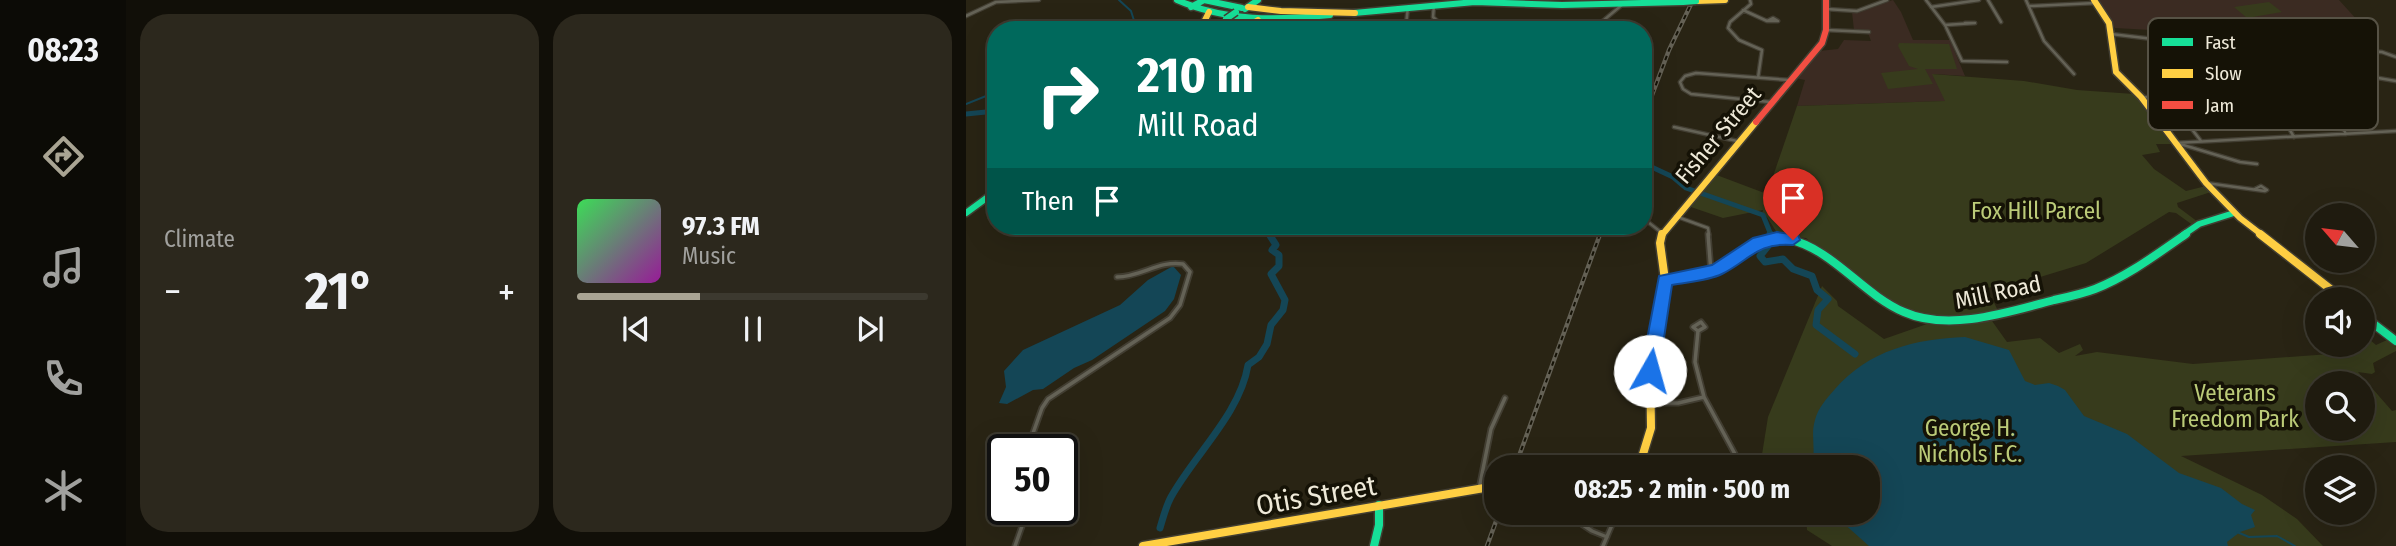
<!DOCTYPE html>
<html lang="en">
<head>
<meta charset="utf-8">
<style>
	body { margin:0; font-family:"Fira Sans Condensed",sans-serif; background:#2c281d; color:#f1f3f6; height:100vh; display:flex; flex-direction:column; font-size:26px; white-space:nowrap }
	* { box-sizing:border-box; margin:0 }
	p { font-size:23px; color:#a1a19e }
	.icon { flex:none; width:38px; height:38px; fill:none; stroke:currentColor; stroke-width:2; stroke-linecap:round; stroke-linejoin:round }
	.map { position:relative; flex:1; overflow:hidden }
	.side { display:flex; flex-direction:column; gap:14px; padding:14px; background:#110f08; width:840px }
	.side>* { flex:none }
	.guide { position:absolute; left:21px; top:21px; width:665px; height:214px; border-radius:28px; box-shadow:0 7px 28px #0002,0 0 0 2px #3c392f; background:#00695c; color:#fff; overflow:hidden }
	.needle { width:46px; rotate:298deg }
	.controls { position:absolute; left:1339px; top:203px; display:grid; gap:14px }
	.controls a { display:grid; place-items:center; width:70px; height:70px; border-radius:50%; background:#1f1b0f; box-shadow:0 7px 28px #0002,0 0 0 2px #3c392f; font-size:35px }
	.speed { position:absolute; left:21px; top:434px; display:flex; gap:14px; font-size:35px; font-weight:700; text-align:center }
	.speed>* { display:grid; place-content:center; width:91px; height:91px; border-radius:50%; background:#1f1b0f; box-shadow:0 7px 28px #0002,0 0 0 2px #3c392f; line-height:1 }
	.speed .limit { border:4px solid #111; border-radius:10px; background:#fff; color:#111 }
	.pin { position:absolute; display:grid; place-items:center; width:60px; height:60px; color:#fff; margin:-72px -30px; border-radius:50% 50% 50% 0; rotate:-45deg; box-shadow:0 0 7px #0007 }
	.pin .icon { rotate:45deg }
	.me { position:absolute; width:77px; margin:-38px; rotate:7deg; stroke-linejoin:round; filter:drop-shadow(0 0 5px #0008) }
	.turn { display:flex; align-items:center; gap:24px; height:147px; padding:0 35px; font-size:32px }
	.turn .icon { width:91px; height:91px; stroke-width:2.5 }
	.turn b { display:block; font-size:49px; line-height:60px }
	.then { display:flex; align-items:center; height:66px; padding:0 35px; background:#0003; gap:14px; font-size:26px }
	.big { font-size:52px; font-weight:700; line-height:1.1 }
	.side .widget { flex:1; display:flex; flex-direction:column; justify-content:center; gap:10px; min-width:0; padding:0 24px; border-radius:28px; background:#2c281d }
	.song { display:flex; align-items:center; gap:21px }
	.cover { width:84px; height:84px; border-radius:10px; background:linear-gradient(135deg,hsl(130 70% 55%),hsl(300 70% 35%)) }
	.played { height:7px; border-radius:4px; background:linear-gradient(90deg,#a9a493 35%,#3c392f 35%) }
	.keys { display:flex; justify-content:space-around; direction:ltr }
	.heat { display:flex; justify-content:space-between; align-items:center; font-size:38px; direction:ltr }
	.side .tiles { flex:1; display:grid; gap:14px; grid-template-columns:repeat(2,1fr) }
	.trip { position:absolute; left:518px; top:455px; width:396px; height:70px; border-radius:28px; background:#1f1b0f; box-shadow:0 7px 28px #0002,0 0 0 2px #3c392f; font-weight:700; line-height:70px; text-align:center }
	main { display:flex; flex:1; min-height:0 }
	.dock { display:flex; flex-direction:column; width:126px; justify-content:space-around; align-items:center; background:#0c0b06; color:#a1a19e }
	.dock .icon { width:49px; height:49px }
	.dock .on { color:#a9a493 }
	.dock b { font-size:32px; color:#f1f3f6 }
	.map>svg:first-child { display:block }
	.education { fill:#3b2b22 }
	.green { fill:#373b1c; fill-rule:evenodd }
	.water { fill:#144656 }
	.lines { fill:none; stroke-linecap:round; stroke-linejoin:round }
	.stream { stroke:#144656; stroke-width:2 }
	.river-far1 { stroke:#144656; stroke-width:5 }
	.river { stroke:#144656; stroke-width:7 }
	.street-far1-casing { stroke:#423e32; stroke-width:5 }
	.street-casing { stroke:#423e32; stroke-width:7 }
	.fast-far1-casing { stroke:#423e32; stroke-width:9 }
	.fast-casing { stroke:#423e32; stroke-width:11 }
	.slow-far1-casing { stroke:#423e32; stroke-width:9 }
	.slow-casing { stroke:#423e32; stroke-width:11 }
	.jam-casing { stroke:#423e32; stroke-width:9 }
	.street-far1 { stroke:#646256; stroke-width:2.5 }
	.street { stroke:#646256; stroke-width:3.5 }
	.fast-far1 { stroke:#16e098; stroke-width:6 }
	.fast { stroke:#16e098; stroke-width:8 }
	.slow-far1 { stroke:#ffcf43; stroke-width:6 }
	.slow { stroke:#ffcf43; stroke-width:8 }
	.jam { stroke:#f24e42; stroke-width:6 }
	.rail-casing { stroke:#646155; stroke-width:4.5 }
	.rail { stroke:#151206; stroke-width:2; stroke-dasharray:4.5; stroke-linecap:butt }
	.fast-bridge-casing { stroke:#423e32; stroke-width:9; stroke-linecap:butt }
	.fast-bridge { stroke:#16e098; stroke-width:6 }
	.route { fill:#1a73e8; stroke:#114b97; stroke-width:2 }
	.labels { text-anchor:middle; stroke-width:7; stroke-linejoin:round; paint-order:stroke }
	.street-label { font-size:23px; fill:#eee9d8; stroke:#151206 }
	.park-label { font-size:23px; fill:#bbcb78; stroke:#151206 }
	.near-street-label { font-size:28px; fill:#eee9d8; stroke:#151206 }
	.key { fill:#151206; stroke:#565245; stroke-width:2 }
	.key-label { font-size:19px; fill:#eee9d8 }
</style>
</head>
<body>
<main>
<nav class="dock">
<b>08:23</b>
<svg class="icon on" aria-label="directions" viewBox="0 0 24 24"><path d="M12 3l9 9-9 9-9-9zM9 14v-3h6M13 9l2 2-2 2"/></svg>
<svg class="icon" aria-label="music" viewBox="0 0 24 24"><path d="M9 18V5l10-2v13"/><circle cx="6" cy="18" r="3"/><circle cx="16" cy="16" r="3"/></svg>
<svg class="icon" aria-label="phone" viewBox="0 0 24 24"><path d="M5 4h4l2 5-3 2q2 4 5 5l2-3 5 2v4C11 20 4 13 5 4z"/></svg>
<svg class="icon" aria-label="climate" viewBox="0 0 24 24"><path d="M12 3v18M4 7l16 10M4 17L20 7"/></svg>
</nav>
<section class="side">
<div class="tiles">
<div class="widget"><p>Climate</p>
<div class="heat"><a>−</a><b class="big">21°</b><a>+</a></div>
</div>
<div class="widget">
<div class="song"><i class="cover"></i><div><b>97.3 FM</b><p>Music</p></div></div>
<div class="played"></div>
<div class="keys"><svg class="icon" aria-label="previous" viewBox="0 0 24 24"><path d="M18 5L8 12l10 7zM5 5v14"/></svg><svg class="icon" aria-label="pause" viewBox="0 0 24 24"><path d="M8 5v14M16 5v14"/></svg><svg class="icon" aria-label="next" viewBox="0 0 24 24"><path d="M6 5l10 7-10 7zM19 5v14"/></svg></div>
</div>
</div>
</section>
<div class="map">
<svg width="1430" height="546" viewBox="0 0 1430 546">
	<rect width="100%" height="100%" fill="#292414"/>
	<path class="education" d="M 927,0 L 935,12 L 947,40 L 984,40 L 999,76 L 967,74 L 980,101 L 831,106 L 839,80 L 829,78 L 853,51 L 872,49 L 878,40 L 905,41 L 901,30 L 888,30 L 886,12 Z
		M 1132,0 L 1373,0 L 1412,43 L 1149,28 Z"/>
	<path class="green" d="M 1303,2 L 1316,12 L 1281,18 L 1268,7 Z
		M 933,43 L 983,44 L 991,69 L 959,69 L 967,84 L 922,89 L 915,73 L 952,69 L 943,66 L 932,46 Z
		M 966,74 L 1058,81 L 1111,90 L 1168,94 L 1205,144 L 1190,144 L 1194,152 L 1176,155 L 1188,169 L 1220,191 L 1240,186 L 1245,192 L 1211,203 L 1212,207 L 1232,222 L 1228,226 L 1210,213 L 1203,212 L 1120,263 L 1071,278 L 1021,288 L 1033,313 L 983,319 L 941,311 L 904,292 L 840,238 L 813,236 L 801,217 L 796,214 L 797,210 L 757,218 L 722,206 L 748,174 L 801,194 L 831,106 L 979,101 Z
		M 856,286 L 871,301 L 872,306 L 918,339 L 961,324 L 983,326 L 1026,321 L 1041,342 L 1074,338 L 1093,353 L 1114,344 L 1117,350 L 1109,356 L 1131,352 L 1227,364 L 1391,352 L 1386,345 L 1396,345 L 1397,334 L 1410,345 L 1421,340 L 1430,347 L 1430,351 L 1407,363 L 1409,372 L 1406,374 L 1392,372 L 1426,411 L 1430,410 L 1430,442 L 1215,456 L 1296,495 L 1331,519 L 1357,546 L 866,546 L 841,530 L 840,515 L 901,513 L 901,467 L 794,467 L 802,417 ZM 1351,383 L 1396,383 L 1396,429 L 1351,429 Z"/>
	<path class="water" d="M 207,266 L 215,275 L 208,299 L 199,311 L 126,360 L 108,368 L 77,389 L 67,390 L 41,404 L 33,403 L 40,387 L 38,371 L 57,350 L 154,305 L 182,280 Z
		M 999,337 L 1043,350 L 1059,381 L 1069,385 L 1083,383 L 1092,386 L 1099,390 L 1118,416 L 1161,434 L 1213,473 L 1255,488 L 1276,504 L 1289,510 L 1285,515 L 1289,527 L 1274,532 L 1261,542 L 1262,546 L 903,546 L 866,513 L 901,513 L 901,467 L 845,467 C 851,451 844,436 849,420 C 852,408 861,398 869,389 C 903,350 949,339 999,337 Z"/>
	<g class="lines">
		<path class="stream" d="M 153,0 L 165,11 L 171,30
			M 0,104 L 30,92
			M 1271,532 L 1283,537 L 1311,536 L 1329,546"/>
		<path class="river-far1" d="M 0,114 L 30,111
			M 677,163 L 707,177 L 720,188 L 797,215 L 805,235
			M 302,226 L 300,228 L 304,235"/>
		<path class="river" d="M 804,234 L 802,246 L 794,256 L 799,262 L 817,259 L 827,269 L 846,276 L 851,290 L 862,299 L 852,310 L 850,325 L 889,354
			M 194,528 C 197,518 200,506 205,497 C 228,455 274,414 282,365 L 293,357 L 301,344 L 305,325 L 317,310 L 319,300 L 305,274 L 313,266 L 313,255 L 306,250 L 310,245 L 303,234"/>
		<defs>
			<path id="street-far1" d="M 784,0 L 785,4 L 764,22 L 762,28 L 773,40 L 796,50 L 792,78
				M 960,0 L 979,25 L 996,61 L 1041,62
				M 1022,0 L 1035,22
				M 1060,0 L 1078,41 L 1108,74
				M 468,5 L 467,17 L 477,26 L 493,30
				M 1064,6 L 1130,3
				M 442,7 L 440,25 L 463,23 L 477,26
				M 965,7 L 1013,0
				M 860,9 L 891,11 L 921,0
				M 777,10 L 801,21
				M 0,16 L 30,2 L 73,0
				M 807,18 L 812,21 L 801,21 Z
				M 979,25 L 1009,23 L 999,23
				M 626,30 L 657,4
				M 860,30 L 903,32
				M 1145,34 L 1187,39 L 1416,52 L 1430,57
				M 1197,67 L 1319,73 L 1348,67 L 1430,81
				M 1232,70 L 1247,87 C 1258,91 1269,90 1281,91 C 1307,94 1316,117 1328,137
				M 1175,97 L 1216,99 L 1197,67 L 1192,40
				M 804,102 L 725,94 L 717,89 L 714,82 L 719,76 L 730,73 L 823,80
				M 1374,123 L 1380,134
				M 708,127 L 771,141
				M 1225,128 L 1235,141
				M 1209,143 L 1430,131
				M 1214,144 L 1274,162 L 1291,164
				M 1240,183 L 1299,191 L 1301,190 L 1295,186 L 1289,189
				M 709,216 L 742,228 L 743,235
				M 677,218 L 696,233"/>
			<path id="street" d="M 742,234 L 745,272
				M 735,322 L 739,327 L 732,331 L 727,327 Z
				M 738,397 L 776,467
				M 686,403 L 712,403 L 738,397 L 729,362 L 732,331
				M 61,450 L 76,408 L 82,399 L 204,318 L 214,305 L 224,272 L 217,264 C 193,260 175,277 151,277
				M 513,489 L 525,429 L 539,398
				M 599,513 L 626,531 L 641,537
				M 801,513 L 807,516 L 812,513
				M 49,546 L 62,509
				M 637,546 L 651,513"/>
			<path id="fast-far1" d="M 211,0 C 261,22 311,20 364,15
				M 238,0 L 276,8
				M 225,7 L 238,0
				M 279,9 L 292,0
				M 388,13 L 509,2 L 596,5 L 717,2
				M 0,213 L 30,191
				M 1217,235 L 1233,224 L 1268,213"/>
			<path id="fast" d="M 699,280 C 714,277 732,277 746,271 C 770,261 792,232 822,239 C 867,249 896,294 938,312 C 983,332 1043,312 1088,300 C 1102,297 1116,294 1129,289 C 1162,276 1191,254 1220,234
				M 1396,315 L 1430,341
				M 408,546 L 413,525 L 413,505"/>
			<path id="slow-far1" d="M 1128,0 L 1143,23 L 1150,72 L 1175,97 L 1240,183 L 1274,218 L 1296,235
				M 730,1 L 759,0
				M 282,7 L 315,11 L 389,13
				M 243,12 L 238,22 L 249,28
				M 258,25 L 259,30
				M 276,30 L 292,20
				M 696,235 L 790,122"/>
			<path id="slow" d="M 1294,234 L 1377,299
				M 673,467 L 685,428 L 684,361 L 699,280 L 694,243 L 696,234
				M 177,546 L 530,486"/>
			<path id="jam" d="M 790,122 L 856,43 L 860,30 L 860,0"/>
		</defs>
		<use href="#street-far1" class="street-far1-casing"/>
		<use href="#street" class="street-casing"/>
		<use href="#fast-far1" class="fast-far1-casing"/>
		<use href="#fast" class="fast-casing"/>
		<use href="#slow-far1" class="slow-far1-casing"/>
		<use href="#slow" class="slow-casing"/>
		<use href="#jam" class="jam-casing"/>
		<use href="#street-far1" class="street-far1"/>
		<use href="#street" class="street"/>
		<use href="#fast-far1" class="fast-far1"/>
		<use href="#fast" class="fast"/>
		<use href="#slow-far1" class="slow-far1"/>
		<use href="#slow" class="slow"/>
		<use href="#jam" class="jam"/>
		<defs>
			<path id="rail" d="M 677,119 L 703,50 L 727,0
				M 549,467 L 637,226
				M 521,546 L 533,513"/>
		</defs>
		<use href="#rail" class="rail-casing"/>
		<use href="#rail" class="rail"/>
		<defs>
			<path id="fast-bridge" d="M 717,2 L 730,1
				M 260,19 L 270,12"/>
		</defs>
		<use href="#fast-bridge" class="fast-bridge-casing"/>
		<use href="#fast-bridge" class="fast-bridge"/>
	</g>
	<path class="route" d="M 811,232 L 832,235 L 834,240 L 827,245 C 791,242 784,260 756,274 C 742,281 721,282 706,285 L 693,371 L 690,376 L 684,378 L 678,376 L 675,371 L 693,276 L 746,265 L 787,238 Z"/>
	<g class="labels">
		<g class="street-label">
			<text transform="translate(752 135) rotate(-50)" y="8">Fisher Street</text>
			<text transform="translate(1032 292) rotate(-12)" y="8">Mill Road</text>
		</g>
		<g class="park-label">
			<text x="1070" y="219">Fox Hill Parcel</text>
			<text x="1269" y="401">Veterans<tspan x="1269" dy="26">Freedom Park</tspan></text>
			<text x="1004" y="436">George H.<tspan x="1004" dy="26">Nichols F.C.</tspan></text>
		</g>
		<g class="near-street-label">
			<text transform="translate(350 495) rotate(-10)" y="10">Otis Street</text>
		</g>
	</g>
	<rect x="1182" y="18" width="230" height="112" rx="10" class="key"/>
	<rect x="1196" y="38" width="31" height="8" fill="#16e098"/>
	<rect x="1196" y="69" width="31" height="9" fill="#ffcf43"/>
	<rect x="1196" y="101" width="31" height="8" fill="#f24e42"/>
	<g class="key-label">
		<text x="1239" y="49">Fast</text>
		<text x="1239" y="80">Slow</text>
		<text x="1239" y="112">Jam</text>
	</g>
</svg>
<div class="controls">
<a><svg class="needle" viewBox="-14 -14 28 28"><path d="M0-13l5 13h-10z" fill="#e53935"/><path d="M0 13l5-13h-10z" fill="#a1a19e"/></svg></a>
<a><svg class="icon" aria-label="sound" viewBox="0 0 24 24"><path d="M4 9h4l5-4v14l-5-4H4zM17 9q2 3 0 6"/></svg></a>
<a><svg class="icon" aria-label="search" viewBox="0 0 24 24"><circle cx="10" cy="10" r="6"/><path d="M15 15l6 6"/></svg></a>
<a><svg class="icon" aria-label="layers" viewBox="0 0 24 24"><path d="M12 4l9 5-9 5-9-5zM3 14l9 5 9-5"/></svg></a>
</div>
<div class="speed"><div class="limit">50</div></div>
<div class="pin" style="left:827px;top:240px;background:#d93025"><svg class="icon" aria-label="arrive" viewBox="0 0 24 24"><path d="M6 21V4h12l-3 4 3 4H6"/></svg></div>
<svg class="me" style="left:684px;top:371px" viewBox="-20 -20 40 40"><circle r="19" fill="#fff"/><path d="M0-13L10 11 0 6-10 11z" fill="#1a73e8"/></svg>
<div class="trip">08:25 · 2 min · 500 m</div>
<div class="guide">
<div class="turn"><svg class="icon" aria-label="right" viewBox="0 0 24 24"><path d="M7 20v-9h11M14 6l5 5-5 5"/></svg><div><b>210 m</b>Mill Road</div></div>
<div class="then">Then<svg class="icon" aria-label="arrive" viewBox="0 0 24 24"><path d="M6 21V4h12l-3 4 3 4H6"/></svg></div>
</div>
</div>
</main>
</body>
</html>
